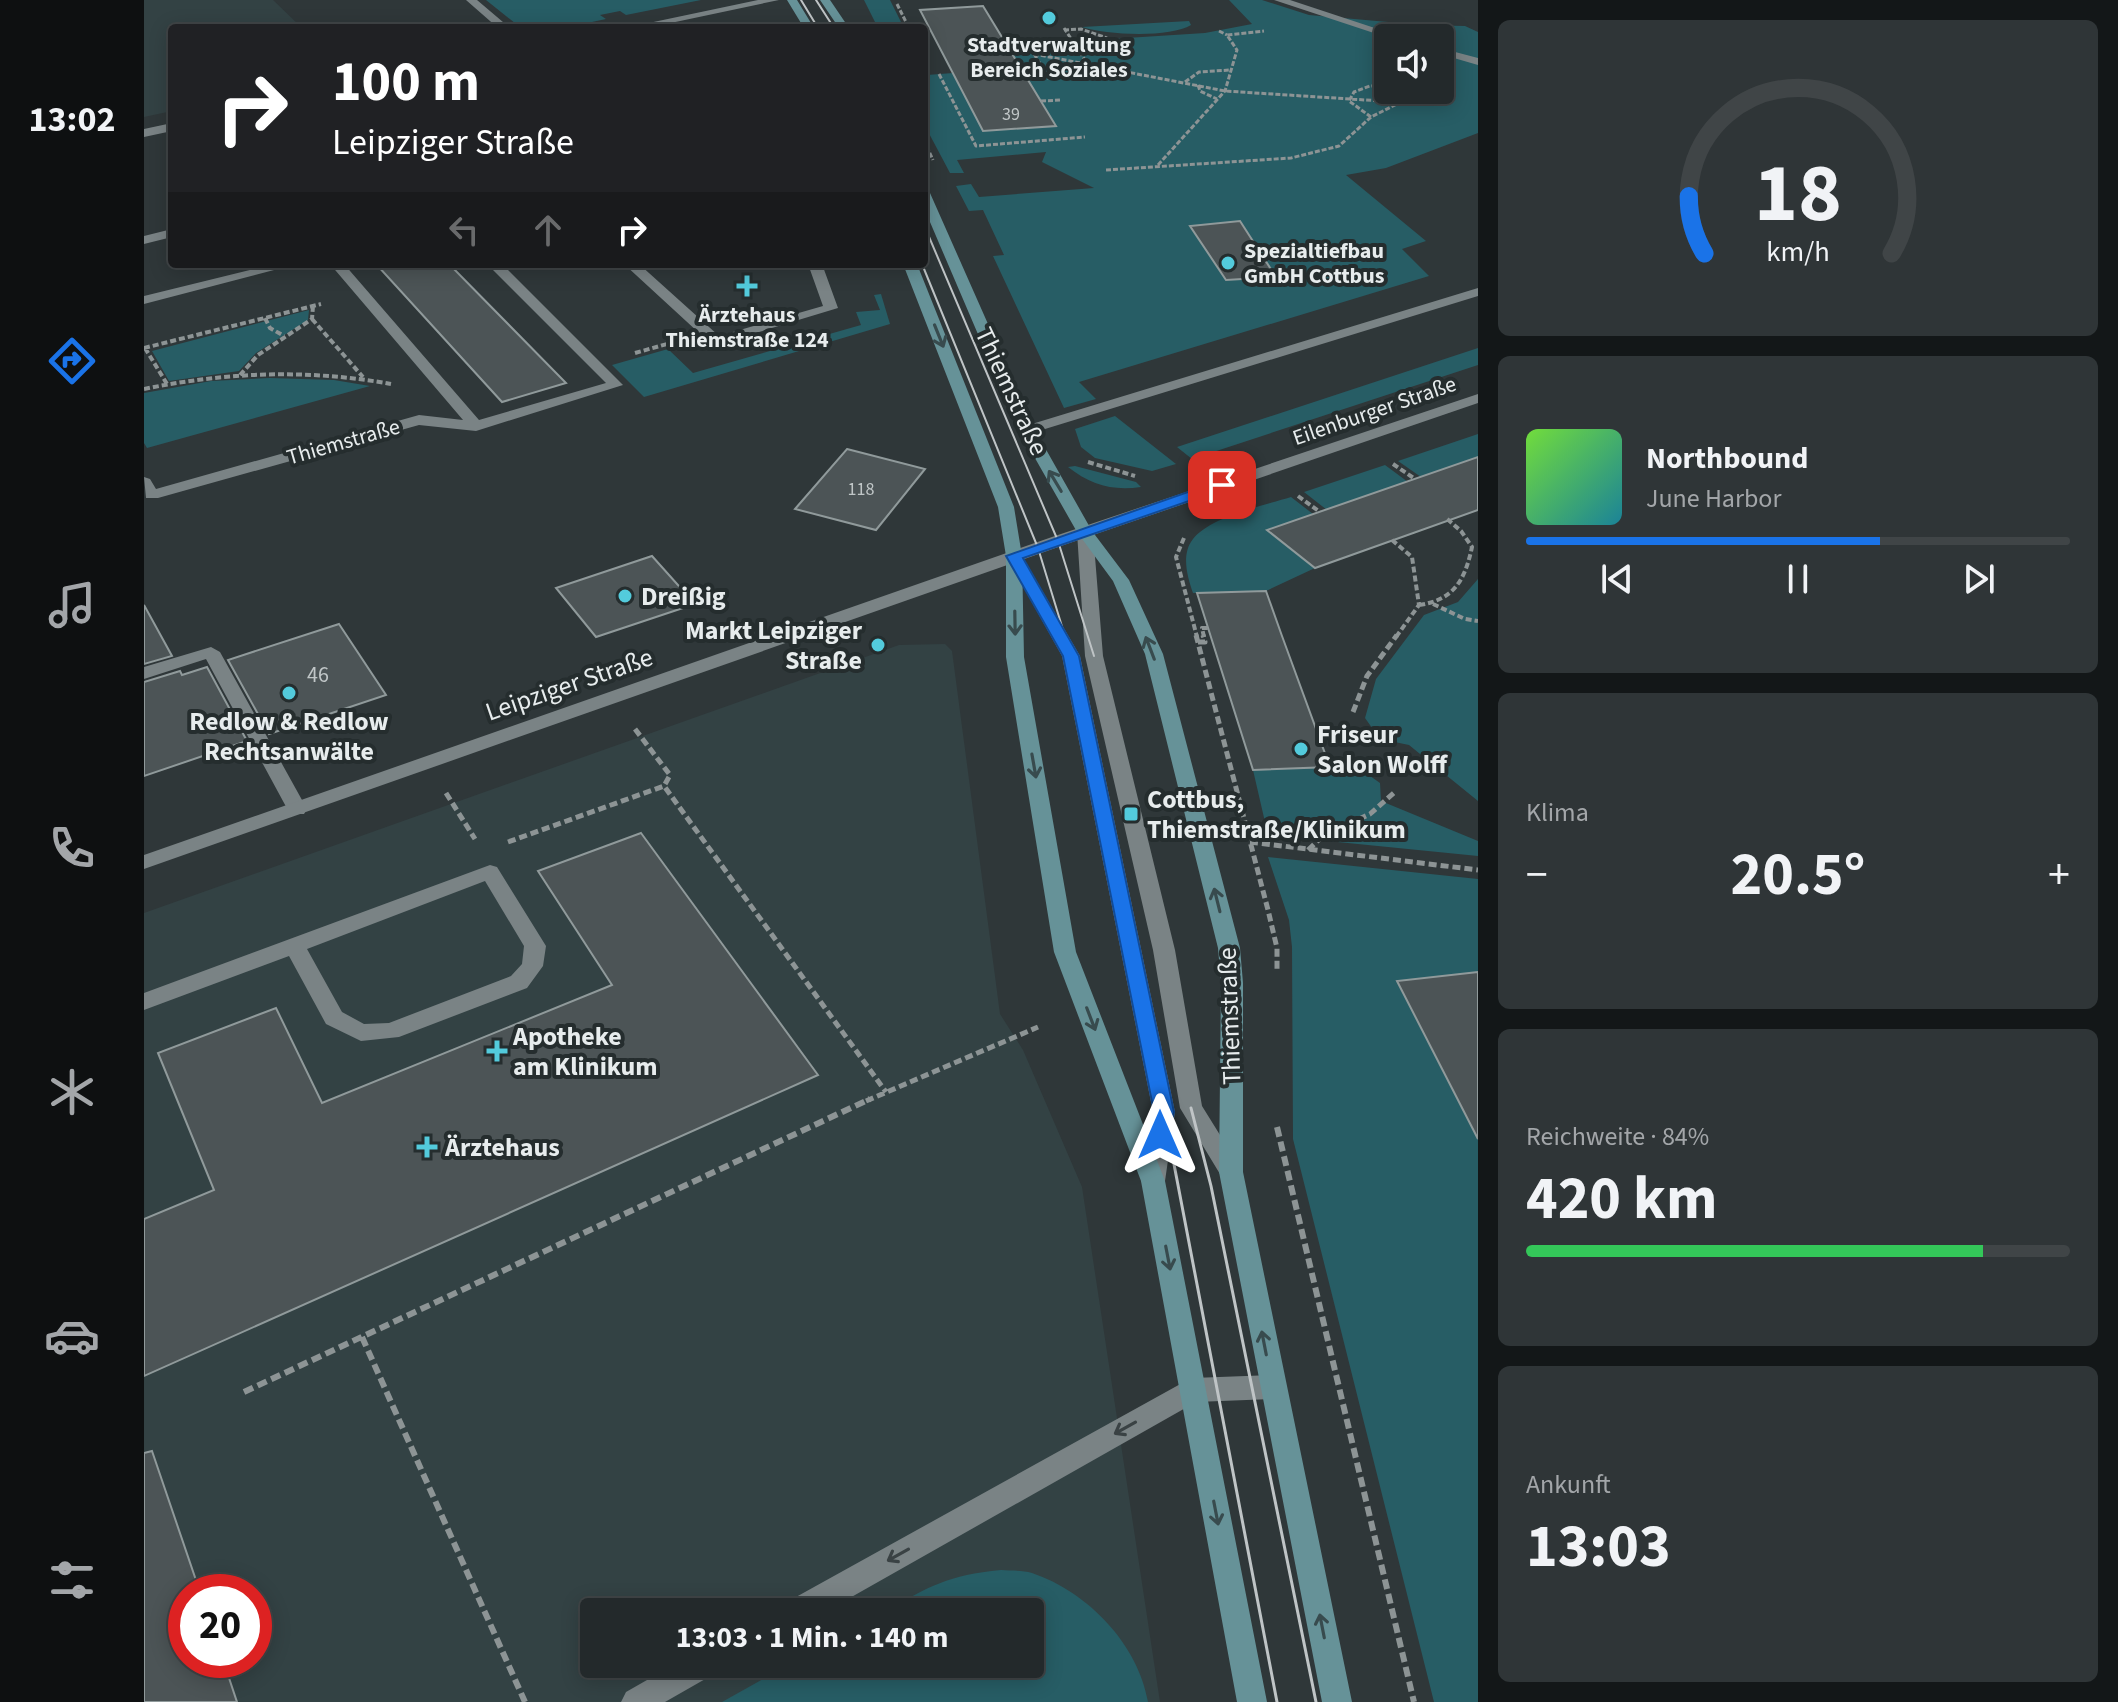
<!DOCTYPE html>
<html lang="de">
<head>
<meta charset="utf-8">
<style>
	body { margin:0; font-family:"Source Sans 3",sans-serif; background:#2f3537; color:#f1f3f6; height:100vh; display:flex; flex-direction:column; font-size:30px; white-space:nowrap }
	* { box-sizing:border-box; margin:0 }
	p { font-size:26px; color:#a3a6a9 }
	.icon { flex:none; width:44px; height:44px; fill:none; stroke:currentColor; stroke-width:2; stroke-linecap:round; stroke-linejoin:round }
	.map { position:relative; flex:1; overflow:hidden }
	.side { display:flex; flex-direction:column; gap:20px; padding:20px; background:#131718; width:640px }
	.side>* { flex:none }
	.hud { position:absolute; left:24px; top:24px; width:760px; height:244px; border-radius:8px; box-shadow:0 4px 20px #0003,0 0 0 2px #404547; background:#202124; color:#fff; overflow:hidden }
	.buttons { position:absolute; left:1230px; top:24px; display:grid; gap:16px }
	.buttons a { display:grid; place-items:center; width:80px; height:80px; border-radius:8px; background:#23292b; box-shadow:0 4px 20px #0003,0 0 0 2px #404547; font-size:40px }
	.speed { position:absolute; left:24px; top:1574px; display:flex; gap:16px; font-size:40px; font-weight:700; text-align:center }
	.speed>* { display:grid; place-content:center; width:104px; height:104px; border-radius:50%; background:#23292b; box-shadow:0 4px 20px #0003,0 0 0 2px #404547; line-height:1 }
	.speed .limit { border:12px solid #d22; background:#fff; color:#111 }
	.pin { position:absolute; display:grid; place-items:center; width:68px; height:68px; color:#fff; margin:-34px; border-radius:16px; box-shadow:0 4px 12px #0006 }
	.me { position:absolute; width:88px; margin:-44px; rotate:0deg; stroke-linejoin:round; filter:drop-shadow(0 0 6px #0008) }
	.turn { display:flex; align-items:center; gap:28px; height:168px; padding:0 32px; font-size:36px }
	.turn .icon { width:104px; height:104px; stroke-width:2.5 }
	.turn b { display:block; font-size:56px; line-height:68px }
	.lanes { display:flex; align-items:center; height:76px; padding:0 32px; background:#0003; justify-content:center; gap:40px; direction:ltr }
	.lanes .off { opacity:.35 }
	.big { font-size:60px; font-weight:700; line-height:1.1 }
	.side .card { flex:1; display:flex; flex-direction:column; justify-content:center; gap:12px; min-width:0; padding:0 28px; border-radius:12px; background:#2f3537 }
	.side .dial { align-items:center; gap:0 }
	.dial svg { height:208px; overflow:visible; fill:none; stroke:#404547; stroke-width:7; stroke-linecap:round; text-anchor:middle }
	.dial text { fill:#f1f3f6; stroke:none }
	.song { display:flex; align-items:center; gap:24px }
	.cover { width:96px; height:96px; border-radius:12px; background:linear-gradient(135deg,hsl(100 70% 55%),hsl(190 70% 35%)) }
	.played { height:8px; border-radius:4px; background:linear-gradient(90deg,#1a73e8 65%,#404547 65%) }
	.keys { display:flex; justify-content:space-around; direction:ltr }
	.heat { display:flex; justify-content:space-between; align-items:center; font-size:44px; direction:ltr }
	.charge { height:12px; border-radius:6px; background:linear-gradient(90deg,#34c759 84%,#404547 0) }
	.trip { position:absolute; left:436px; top:1598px; width:464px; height:80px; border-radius:8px; background:#23292b; box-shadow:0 4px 20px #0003,0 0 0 2px #404547; font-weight:700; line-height:80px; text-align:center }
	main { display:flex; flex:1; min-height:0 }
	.tabs { display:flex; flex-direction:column; width:144px; justify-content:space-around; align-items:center; background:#0e1011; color:#a3a6a9 }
	.tabs .icon { width:56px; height:56px }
	.tabs .active { color:#1a73e8 }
	.tabs b { font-size:36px; color:#f1f3f6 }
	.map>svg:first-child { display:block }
	.built { fill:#334244; fill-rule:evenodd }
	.green { fill:#275d65; fill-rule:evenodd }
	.building { fill:#4c5456; stroke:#909a9b; stroke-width:2 }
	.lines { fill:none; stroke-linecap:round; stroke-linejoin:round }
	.path-far3 { stroke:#8d9495; stroke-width:3; stroke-dasharray:5 2; stroke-linecap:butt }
	.path-far2 { stroke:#8d9495; stroke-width:4; stroke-dasharray:6 3; stroke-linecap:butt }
	.path-far1 { stroke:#8d9495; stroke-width:5; stroke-dasharray:8 4; stroke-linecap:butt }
	.path { stroke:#8d9495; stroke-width:6; stroke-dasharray:10 5; stroke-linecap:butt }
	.service { fill:#7a8385; fill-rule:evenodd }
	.minor { fill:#7a8385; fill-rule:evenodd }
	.tertiary { fill:#7a8385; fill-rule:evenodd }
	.secondary { fill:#669298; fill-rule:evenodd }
	.tram-far1 { stroke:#bfc4c6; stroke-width:2 }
	.tram { stroke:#bfc4c6; stroke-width:3 }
	.oneway { stroke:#384b4e }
	.oneway2 { stroke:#3a4244 }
	.route { fill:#1a73e8; stroke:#114b97; stroke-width:2 }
	.poi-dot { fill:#53cbdc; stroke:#252d2e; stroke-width:3 }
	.labels { text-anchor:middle; stroke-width:8; stroke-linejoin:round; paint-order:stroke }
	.far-number-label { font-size:18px; fill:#c0c6c7 }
	.far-poi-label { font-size:22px; font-weight:bold; fill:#e7eced; stroke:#252d2e }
	.far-street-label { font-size:22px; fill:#e7eced; stroke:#252d2e }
	.number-label { font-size:22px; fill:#c0c6c7 }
	.street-label { font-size:26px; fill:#e7eced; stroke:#252d2e }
	.poi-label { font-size:26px; font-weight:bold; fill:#e7eced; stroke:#252d2e; text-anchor:start }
</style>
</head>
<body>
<main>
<nav class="tabs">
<b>13:02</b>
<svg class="icon active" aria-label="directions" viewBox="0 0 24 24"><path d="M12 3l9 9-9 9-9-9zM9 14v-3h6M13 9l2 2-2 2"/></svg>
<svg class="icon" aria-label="music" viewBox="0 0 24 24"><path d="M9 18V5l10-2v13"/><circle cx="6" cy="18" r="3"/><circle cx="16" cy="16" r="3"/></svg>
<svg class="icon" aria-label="phone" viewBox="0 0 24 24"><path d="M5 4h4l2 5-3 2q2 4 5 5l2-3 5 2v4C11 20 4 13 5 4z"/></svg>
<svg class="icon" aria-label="climate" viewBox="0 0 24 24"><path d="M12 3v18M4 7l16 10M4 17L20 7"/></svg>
<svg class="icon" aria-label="car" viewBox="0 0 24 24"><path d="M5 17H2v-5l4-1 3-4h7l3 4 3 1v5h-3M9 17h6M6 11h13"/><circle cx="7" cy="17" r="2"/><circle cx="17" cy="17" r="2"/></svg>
<svg class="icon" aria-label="filters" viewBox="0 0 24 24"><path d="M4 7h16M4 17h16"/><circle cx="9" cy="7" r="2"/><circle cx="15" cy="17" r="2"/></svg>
</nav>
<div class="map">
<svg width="1334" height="1702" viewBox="0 0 1334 1702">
	<rect width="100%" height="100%" fill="#2f3739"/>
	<path class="built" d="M 0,0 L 129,0 L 158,28 L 28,28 L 28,111 L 0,117 Z
		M 801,644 L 808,651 L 856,1014 L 879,1050 L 938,1187 L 1016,1702 L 0,1702 L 0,913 L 755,645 ZM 42,1592 L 110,1592 L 110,1660 L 42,1660 ZM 450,1612 L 886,1612 L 886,1664 L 450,1664 Z"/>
	<path class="green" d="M 342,0 L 557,0 L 482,15 L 476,11 L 456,15 L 462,19 L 420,28 L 377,28 Z
		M 720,0 L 746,0 L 760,28 L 734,28 Z
		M 1085,0 L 1118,0 L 1165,15 L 1278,25 L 1321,26 L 1334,32 L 1334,133 L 1242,168 L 1202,175 L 1282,241 L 1258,249 L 1285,276 L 935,382 L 952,399 L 920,408 L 849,256 L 860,255 L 839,210 L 825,211 L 812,186 L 827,184 L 835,197 L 950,188 L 898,162 L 902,152 L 813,160 L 820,173 L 806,173 L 780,124 L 780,69 L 783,75 L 809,73 L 796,50 L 1061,33 L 1108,24 ZM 1244,38 L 1296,38 L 1296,90 L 1244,90 Z
		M 1045,21 L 1047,25 C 1026,38 962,35 938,27 Z
		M 737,294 L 746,324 L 500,397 L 468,365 L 524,349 L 549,373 L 717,325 L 712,312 L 736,310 L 730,295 Z
		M 165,310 L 164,320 L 112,353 L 95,371 L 25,381 L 8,351 Z
		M 1334,348 L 1334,365 L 1048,459 L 1033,447 Z
		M 126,378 L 190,380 L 226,386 L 3,448 L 0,443 L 0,393 L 67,381 Z
		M 971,416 L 1032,464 L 1008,471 L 951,458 L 937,447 L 931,429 Z
		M 1334,434 L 1334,457 L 1277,477 L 1254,461 Z
		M 1241,465 L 1264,482 L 1183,510 L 1160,492 Z
		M 931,466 L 992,482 L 997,487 C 968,491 947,485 924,467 Z
		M 1147,497 L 1169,514 L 1171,568 L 1122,591 L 1049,593 C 1043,576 1037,554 1049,539 C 1066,517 1121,505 1147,497 Z
		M 1334,579 L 1334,801 L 1265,745 L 1236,739 L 1221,718 L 1232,679 L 1280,615 L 1314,602 Z
		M 1212,766 L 1236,783 L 1237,801 L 1334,841 L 1334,856 L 1124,835 L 1109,770 Z
		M 1124,857 L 1334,879 L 1334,1702 L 1290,1702 L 1149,1139 L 1148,947 L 1145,920 Z
		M 857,1570 C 867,1571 879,1570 888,1573 C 944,1592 994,1644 1004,1702 L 578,1702 L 646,1664 L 886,1664 L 886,1612 L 740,1612 C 786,1586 804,1575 857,1570 Z"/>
	<path class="building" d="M 839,6 L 912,126 L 839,131 L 776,10 Z
		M 1096,221 L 1132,277 L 1082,280 L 1046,226 Z
		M 232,264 L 305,264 L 422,383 L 358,402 Z
		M 703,449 L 781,469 L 732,530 L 651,509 Z
		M 1334,457 L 1334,510 L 1171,568 L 1123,530 Z
		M 508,556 L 551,604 L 452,637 L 412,588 Z
		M 1122,591 L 1138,636 L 1186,767 L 1109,770 L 1053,593 Z
		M 0,605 L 28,656 L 0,664 Z
		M 195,624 L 242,695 L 125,734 L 84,660 Z
		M 63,667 L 103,741 L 0,776 L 0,682 L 36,671 L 38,675 Z
		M 497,833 L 674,1075 L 0,1376 L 0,1219 L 70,1190 L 14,1053 L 132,1008 L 178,1103 L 468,985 L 394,871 Z
		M 1334,972 L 1334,1139 L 1253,981 Z
		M 8,1451 L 56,1592 L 42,1592 L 42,1660 L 79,1660 L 93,1702 L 0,1702 L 0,1453 Z"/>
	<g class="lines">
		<path class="path-far3" d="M 753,4 L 765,28
			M 920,28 L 943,63
			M 920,30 L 937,29 L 963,38
			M 1075,31 L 1083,35
			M 883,42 L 905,79
			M 890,54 L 1081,91 L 1253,102
			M 795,74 L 832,146 L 941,137
			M 1041,82 L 1055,72 L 1086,70
			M 1054,85 L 1056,91 L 1073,99
			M 1279,90 L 1292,96
			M 897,101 L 918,100
			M 1227,117 L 1205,101 L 1210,92 L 1226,86 L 1244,85
			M 780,140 L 789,160
			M 1014,165 L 1081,91 L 1093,50 L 1083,35 L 1120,31
			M 962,170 L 1147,158 L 1195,146 L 1227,117 L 1255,103 L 1311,93"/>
		<path class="path-far2" d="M 121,318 L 126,328 L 140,336
			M 168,319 L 219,377
			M 0,348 L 177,304
			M 1,348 L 23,384
			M 491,353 L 523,344
			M 96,375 L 114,355 L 168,319 L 169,306
			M 0,389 C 83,372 164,369 247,384
			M 944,462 L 991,476
			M 1249,464 L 1271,479
			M 1154,496 L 1176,512
			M 1040,538 L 1032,557 L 1053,637
			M 1248,540 L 1268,557 L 1275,605 L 1252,637
			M 1289,604 L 1321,619 L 1334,621
			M 1275,605 C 1310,600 1321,580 1328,547 L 1317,531 L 1302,518
			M 1060,637 L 1058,628 L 1065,628"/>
		<path class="path-far1" d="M 1052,635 L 1124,910 L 1133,948 L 1133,969
			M 1054,642 L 1061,642 L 1059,635
			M 1209,712 L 1223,676 L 1253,635
			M 491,729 L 526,775 L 520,786
			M 302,793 L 331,839
			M 364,842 L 520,786 L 742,1092
			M 1106,842 L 1334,870
			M 1164,850 L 1180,835 L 1226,814 L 1252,791
			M 722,1101 L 894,1027"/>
		<path class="path" d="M 1133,1127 L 1270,1702
			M 218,1337 L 381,1702
			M 100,1392 L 726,1099"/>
		<path class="service" d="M 322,0 L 333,0 L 366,28 L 354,28 Z
			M 130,264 L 153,264 L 0,304 L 0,296 Z
			M 480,264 L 495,264 L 575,336 L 679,306 L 664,264 L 678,264 L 694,308 L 572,345 L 567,344 Z
			M 1334,288 L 1334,296 L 888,433 L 878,433 L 875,430 L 878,427 Z
			M 941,527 L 949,532 L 959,656 L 1031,950 L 1058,1106 L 1099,1172 L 1095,1179 L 1087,1182 L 1079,1179 L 1036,1108 L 1009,950 L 941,656 L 933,532 Z
			M 870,551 L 878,556 L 936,656 L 1031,1112 L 1021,1181 L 1017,1188 L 1009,1191 L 1001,1188 L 997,1181 L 1009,1112 L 918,656 L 862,556 Z
			M 67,647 L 76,652 L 163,809 L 160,814 L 146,814 L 62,659 L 0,679 L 0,667 Z
			M 346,865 L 353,867 L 402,946 L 399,966 L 383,988 L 255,1037 L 217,1041 L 182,1024 L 145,956 L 0,1010 L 0,993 ZM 341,881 L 380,946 L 378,964 L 367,976 L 245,1023 L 220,1024 L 198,1012 L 163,949 Z
			M 1129,1375 L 1138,1379 L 1142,1387 L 1138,1395 L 1129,1399 L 1052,1402 L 681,1612 L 639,1612 L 643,1602 L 1040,1382 L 1049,1378 Z
			M 531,1664 L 575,1664 L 570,1674 L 521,1702 L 477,1702 L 482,1692 Z"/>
		<path class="minor" d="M 614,0 L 635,0 L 503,28 L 481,28 Z
			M 1130,0 L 1146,0 L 1261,38 L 1245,38 Z
			M 1296,48 L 1334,58 L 1334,65 L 1296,54 Z
			M 28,123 L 28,131 L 0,137 L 0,129 Z
			M 28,229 L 28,237 L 0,244 L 0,236 Z
			M 186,264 L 200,264 L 335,420 L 462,383 L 343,264 L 358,264 L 479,385 L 332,431 L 275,425 L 14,498 L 2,498 L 0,477 L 6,479 L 12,489 L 275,415 L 319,420 Z"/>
		<path class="tertiary" d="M 1334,394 L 1334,403 L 920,545 L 0,869 L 0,855 L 908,537 Z"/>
		<path class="secondary" d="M 643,0 L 653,0 L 670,28 L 660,28 Z
			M 676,0 L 686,0 L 705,28 L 695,28 Z
			M 780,189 L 786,193 L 891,430 L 948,531 L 985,580 L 1019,654 L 1096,948 L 1099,983 L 1099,1172 L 1208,1702 L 1178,1702 L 1075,1172 L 1077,983 L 1074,948 L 1001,654 L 969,581 L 933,532 L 875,430 L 780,208 Z
			M 759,264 L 773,264 L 870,507 L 878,556 L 880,657 L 932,952 L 1021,1181 L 1123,1702 L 1093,1702 L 997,1181 L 910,952 L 862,657 L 862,556 L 854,507 Z"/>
		<path class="tram-far1" d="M 657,0 L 674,28
			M 672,0 L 690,28
			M 780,225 L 914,541 L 950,656
			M 778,264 L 894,548 L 927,656"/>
		<path class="tram" d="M 1047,1108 L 1067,1186 L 1172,1702
			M 1020,1112 L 1133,1702"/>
	</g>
	<defs><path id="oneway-shaft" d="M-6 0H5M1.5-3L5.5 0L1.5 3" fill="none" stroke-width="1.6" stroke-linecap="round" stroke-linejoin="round" transform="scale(2)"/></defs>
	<g class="oneway">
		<use href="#oneway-shaft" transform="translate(795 336) rotate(68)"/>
		<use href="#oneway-shaft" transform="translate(911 481) rotate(-121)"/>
		<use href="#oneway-shaft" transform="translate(871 623) rotate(89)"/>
		<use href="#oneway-shaft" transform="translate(1006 648) rotate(-111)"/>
		<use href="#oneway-shaft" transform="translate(890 766) rotate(80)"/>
		<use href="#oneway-shaft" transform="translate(1073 900) rotate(-104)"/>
		<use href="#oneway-shaft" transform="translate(947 1019) rotate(69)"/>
		<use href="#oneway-shaft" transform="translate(1024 1258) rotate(79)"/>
		<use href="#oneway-shaft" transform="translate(1120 1343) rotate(-101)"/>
		<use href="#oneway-shaft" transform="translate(1072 1513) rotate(79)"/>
		<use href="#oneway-shaft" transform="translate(1178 1626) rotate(-101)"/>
	</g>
	<g class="oneway2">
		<use href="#oneway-shaft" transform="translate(981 1428) rotate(151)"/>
		<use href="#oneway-shaft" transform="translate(754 1555) rotate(151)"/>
	</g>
	<path class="route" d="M 1078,480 L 1085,485 L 1083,488 L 879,558 L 935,656 L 1030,1112 L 1024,1141 L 1016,1144 L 1009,1141 L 1006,1135 L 1010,1112 L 919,656 L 862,556 Z"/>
	<g class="poi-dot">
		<circle cx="905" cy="18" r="8"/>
		<circle cx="1084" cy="263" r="8"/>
		<path d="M599 274h8v8h8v8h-8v8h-8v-8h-8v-8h8z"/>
		<circle cx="481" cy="596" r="8"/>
		<circle cx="734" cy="645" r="8"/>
		<circle cx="145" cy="693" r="8"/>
		<circle cx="1157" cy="749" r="8"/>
		<rect x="979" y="806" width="16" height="16" rx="4"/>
		<path d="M349 1039h8v8h8v8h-8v8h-8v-8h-8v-8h8z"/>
		<path d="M279 1135h8v8h8v8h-8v8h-8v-8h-8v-8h8z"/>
	</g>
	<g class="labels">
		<g class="far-number-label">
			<text x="867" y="120">39</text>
			<text x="717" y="495">118</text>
		</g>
		<g class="far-poi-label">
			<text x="905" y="52">Stadtverwaltung<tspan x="905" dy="25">Bereich Soziales</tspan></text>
			<text x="1100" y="258" text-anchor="start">Spezialtiefbau<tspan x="1100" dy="25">GmbH Cottbus</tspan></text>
			<text x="603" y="322">Ärztehaus<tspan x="603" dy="25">Thiemstraße 124</tspan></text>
		</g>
		<g class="far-street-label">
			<text transform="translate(1230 410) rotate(-19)" y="8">Eilenburger Straße</text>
			<text transform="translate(199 441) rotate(-16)" y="8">Thiemstraße</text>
		</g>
		<g class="number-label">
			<text x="174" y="682">46</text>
		</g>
		<g class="street-label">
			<text transform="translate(868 391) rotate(65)" y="9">Thiemstraße</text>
			<text transform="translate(425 684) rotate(-19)" y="9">Leipziger Straße</text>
			<text transform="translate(1085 1016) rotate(-92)" y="9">Thiemstraße</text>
		</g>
		<g class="poi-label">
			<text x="497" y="605">Dreißig</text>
			<text x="718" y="639" text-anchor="end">Markt Leipziger<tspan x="718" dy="30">Straße</tspan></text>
			<text x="145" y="730" text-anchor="middle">Redlow &amp; Redlow<tspan x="145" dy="30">Rechtsanwälte</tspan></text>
			<text x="1173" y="743">Friseur<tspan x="1173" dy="30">Salon Wolff</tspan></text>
			<text x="1003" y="808">Cottbus,<tspan x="1003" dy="30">Thiemstraße/Klinikum</tspan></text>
			<text x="369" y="1045">Apotheke<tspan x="369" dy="30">am Klinikum</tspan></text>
			<text x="301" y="1156">Ärztehaus</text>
		</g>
	</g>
</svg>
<div class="buttons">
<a><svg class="icon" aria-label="sound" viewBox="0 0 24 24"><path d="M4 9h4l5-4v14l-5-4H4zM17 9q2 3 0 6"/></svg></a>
</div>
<div class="speed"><div class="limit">20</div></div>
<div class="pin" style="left:1078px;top:485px;background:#d93025"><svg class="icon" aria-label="arrive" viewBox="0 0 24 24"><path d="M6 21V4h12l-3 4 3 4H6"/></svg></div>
<svg class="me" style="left:1016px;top:1135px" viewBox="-20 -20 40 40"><path d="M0-17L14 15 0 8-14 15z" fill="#1a73e8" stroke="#fff" stroke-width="4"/></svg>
<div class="trip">13:03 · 1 Min. · 140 m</div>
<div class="hud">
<div class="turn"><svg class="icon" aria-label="right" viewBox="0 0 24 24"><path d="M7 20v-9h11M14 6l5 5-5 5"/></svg><div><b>100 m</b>Leipziger Straße</div></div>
<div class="lanes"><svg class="icon off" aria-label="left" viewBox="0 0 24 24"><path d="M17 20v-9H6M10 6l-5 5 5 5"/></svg><svg class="icon off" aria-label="ahead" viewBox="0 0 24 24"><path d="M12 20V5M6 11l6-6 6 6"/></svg><svg class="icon" aria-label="right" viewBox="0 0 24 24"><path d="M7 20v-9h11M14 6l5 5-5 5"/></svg></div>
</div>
</div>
<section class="side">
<div class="card dial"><svg viewBox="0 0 100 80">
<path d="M14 69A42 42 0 1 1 86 69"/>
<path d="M14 69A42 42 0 0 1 8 47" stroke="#1a73e8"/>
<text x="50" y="56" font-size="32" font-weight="700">18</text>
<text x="50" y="72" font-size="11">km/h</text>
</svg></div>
<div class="card">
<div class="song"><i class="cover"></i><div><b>Northbound</b><p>June Harbor</p></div></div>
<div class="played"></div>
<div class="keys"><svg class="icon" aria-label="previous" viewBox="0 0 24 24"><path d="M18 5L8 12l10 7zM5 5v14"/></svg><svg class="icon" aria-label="pause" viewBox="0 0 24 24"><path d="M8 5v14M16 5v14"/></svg><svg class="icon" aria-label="next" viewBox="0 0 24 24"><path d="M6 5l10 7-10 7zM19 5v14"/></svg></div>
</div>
<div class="card"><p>Klima</p>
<div class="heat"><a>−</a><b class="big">20.5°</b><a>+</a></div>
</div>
<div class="card"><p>Reichweite · 84%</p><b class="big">420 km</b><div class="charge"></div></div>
<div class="card"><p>Ankunft</p><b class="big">13:03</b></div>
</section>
</main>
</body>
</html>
